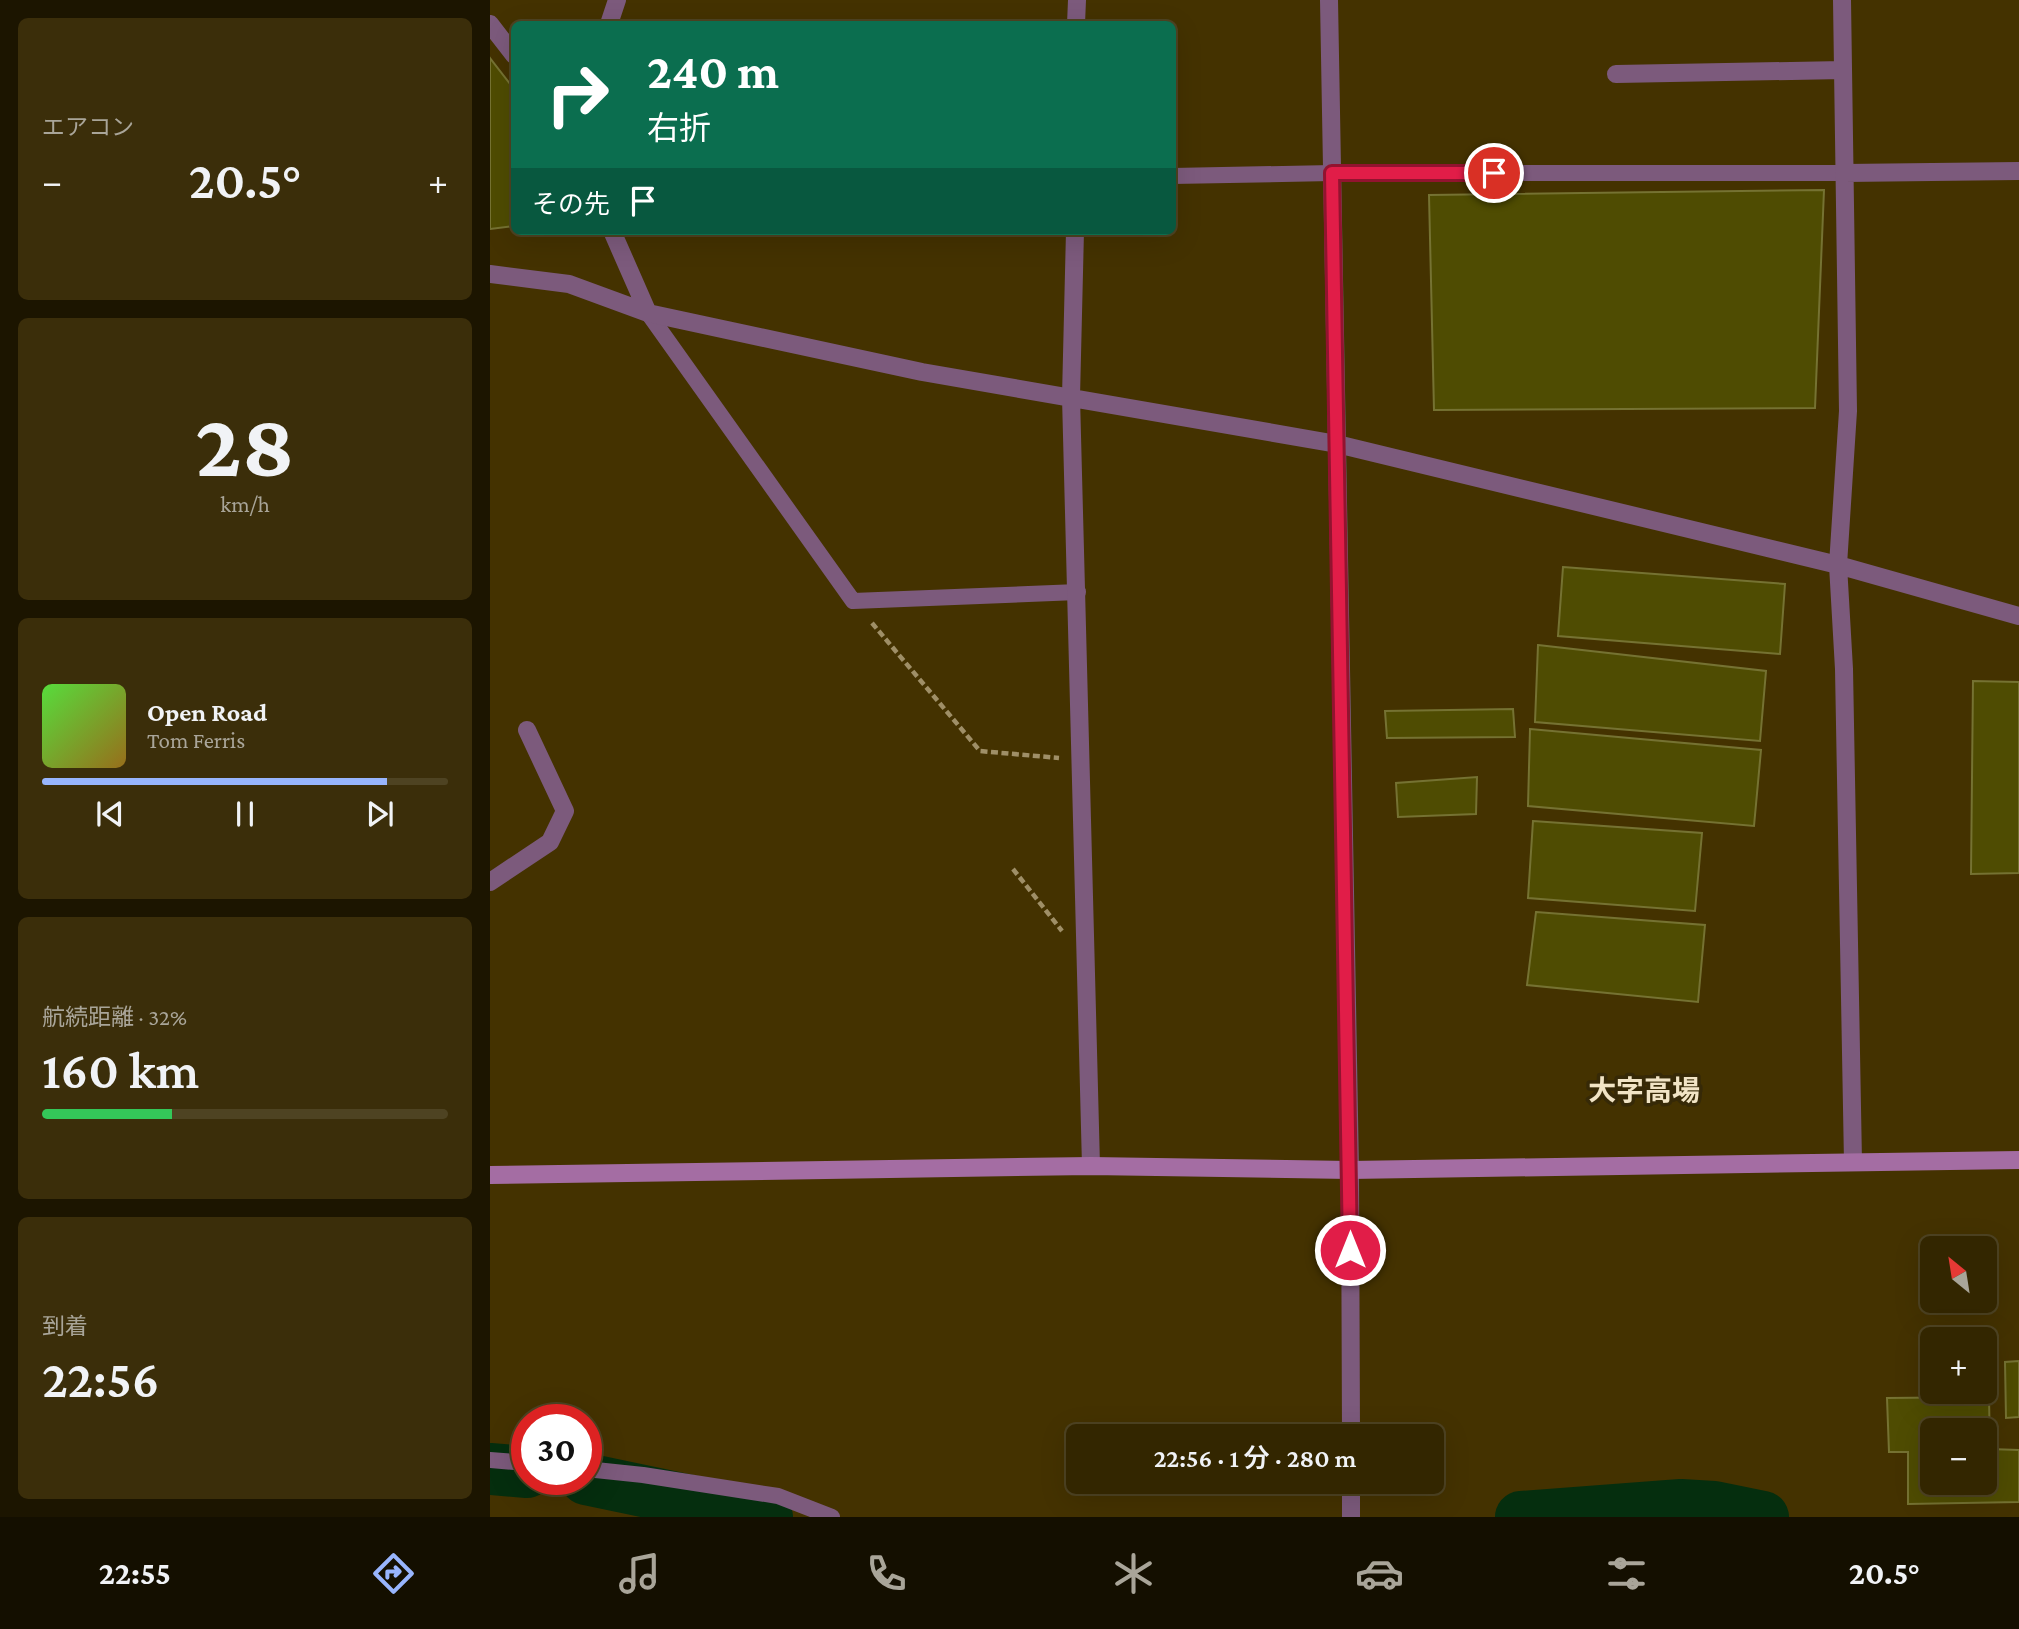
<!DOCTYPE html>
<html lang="ja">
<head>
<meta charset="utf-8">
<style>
	body { margin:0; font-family:"Crimson Pro","Noto Sans JP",serif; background:#3b2e0a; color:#f1f3f6; height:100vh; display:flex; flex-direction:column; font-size:26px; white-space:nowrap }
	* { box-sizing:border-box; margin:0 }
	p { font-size:23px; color:#a9a599 }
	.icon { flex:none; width:38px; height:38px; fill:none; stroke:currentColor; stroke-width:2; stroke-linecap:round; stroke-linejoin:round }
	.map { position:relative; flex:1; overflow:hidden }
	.panel { display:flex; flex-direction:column; gap:18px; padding:18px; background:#1c1500; width:490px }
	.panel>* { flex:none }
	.banner { position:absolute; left:21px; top:21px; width:665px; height:214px; border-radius:10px; box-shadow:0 7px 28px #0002,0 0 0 2px #4e4322; background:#0b6e4f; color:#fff; overflow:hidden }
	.needle { width:46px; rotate:330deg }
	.tools { position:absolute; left:1430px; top:1236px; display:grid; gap:14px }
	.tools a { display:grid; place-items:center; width:77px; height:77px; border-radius:10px; background:#332600; box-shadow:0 7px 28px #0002,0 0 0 2px #4e4322; font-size:35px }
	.speed { position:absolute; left:21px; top:1404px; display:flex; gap:14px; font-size:35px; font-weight:700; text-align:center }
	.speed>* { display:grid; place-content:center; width:91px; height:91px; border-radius:50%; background:#332600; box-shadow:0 7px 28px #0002,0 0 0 2px #4e4322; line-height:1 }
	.speed .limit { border:10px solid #d22; background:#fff; color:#111 }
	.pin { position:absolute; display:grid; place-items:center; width:60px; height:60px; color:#fff; margin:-30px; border:4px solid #fff; border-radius:50%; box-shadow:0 2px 7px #0007 }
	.me { position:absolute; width:77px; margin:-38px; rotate:0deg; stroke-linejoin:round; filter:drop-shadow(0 0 5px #0008) }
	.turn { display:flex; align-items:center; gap:24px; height:147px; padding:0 21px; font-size:32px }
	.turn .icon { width:91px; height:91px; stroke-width:2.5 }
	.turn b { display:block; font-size:49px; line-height:60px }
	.then { display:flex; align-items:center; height:66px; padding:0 21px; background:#0003; gap:14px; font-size:26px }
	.big { font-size:52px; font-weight:600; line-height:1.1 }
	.panel .tile { flex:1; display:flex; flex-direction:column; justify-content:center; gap:10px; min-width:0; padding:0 24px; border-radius:10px; background:#3b2e0a }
	.panel .dial { align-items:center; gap:0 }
	.dial b { font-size:91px; line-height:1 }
	.song { display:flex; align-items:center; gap:21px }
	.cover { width:84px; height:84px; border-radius:10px; background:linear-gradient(135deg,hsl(110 70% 55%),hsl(40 70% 35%)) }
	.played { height:7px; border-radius:4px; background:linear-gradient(90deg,#98b5fd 85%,#4e4322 85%) }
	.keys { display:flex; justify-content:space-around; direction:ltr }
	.heat { display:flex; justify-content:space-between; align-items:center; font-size:38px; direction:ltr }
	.charge { height:10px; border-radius:5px; background:linear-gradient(90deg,#34c759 32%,#4e4322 0) }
	.trip { position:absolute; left:576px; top:1424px; width:378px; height:70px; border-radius:10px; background:#332600; box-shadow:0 7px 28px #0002,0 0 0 2px #4e4322; font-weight:600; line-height:70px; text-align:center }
	.dock { display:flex; height:112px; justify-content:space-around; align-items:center; background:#140f00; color:#a9a599 }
	.dock .icon { width:49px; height:49px }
	.dock .current { color:#98b5fd }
	.dock b { font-size:32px; color:#f1f3f6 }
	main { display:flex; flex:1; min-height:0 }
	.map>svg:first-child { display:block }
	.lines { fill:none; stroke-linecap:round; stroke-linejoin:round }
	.river { stroke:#052e0e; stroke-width:52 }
	.building { fill:#4f4c02; stroke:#757232; stroke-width:2; fill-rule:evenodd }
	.path { stroke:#9f8f67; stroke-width:4.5; stroke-dasharray:7 3.5; stroke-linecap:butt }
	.lane { stroke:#7c5a7c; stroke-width:16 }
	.street { stroke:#7c5a7c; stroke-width:18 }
	.secondary { stroke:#a46da3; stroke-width:18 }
	.route-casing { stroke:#92132f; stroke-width:18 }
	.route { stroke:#e11d48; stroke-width:12 }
	.labels { text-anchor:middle; stroke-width:7; stroke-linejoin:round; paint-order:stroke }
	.quarter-label { font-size:28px; font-weight:bold; fill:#f1e4c5; stroke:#362907 }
</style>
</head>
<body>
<main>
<section class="panel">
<div class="tile"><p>エアコン</p>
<div class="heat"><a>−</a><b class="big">20.5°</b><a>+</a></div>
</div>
<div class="tile dial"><b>28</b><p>km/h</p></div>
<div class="tile">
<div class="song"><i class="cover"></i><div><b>Open Road</b><p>Tom Ferris</p></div></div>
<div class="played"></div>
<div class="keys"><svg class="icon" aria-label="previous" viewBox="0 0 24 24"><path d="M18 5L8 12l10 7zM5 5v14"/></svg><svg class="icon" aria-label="pause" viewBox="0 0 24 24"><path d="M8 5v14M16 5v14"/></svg><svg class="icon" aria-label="next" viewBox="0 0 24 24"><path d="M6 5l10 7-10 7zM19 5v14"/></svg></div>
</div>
<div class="tile"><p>航続距離 · 32%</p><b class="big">160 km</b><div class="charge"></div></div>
<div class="tile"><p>到着</p><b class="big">22:56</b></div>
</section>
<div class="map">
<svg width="1529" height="1517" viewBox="0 0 1529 1517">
	<rect width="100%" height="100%" fill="#443200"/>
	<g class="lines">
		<path class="river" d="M 0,1469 L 37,1472
			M 96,1479 L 277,1517
			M 1031,1517 L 1191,1505 L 1224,1507 L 1273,1517"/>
	</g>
	<path class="building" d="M 0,58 L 24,89 L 24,226 L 0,229 Z
		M 1334,190 L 1325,408 L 944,410 L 939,195 Z
		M 1073,567 L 1295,584 L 1290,654 L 1068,636 Z
		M 1048,645 L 1276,671 L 1270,741 L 1045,722 Z
		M 1483,681 L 1529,682 L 1529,873 L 1481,874 Z
		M 1023,709 L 1025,737 L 897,738 L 895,711 Z
		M 1040,729 L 1271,750 L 1264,826 L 1038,806 Z
		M 987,777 L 986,814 L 908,817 L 906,783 Z
		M 1043,821 L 1212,833 L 1205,911 L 1038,898 Z
		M 1046,912 L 1215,925 L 1208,1002 L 1037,985 Z
		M 1529,1361 L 1529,1417 L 1516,1418 L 1515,1362 Z
		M 1499,1397 L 1500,1449 L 1529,1450 L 1529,1502 L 1418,1504 L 1418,1452 L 1399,1452 L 1397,1398 ZM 1442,1430 L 1494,1430 L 1494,1482 L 1442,1482 Z"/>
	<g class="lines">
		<path class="path" d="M 382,623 L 490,751 L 569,758
			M 523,869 L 572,931"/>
		<path class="lane" d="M 682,176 L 842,173 L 1355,173
			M 158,313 L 363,601 L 588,592
			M 0,1460 L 37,1463
			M 96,1469 L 153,1475 L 288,1496 L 342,1517"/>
		<path class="street" d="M 839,0 L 860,1170 L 861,1437
			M 1352,0 L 1358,411 L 1348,565 L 1354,669 L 1363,1162
			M 0,24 L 24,55
			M 119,24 L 127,0
			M 586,24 L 587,0
			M 1126,74 L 1353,70
			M 1355,173 L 1529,171
			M 122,231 L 158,313
			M 585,231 L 581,397 L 601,1166
			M 0,274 L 79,284 L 158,313 L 432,372 L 847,444 L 1348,565 L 1529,616
			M 0,882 L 60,842 L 75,811 L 37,730
			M 861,1482 L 861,1517"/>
		<path class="secondary" d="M 0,1175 L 601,1166 L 860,1170 L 1529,1160"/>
	</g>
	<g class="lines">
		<defs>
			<path id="route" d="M 860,1250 L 842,173 L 1004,173"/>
		</defs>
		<use href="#route" class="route-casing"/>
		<use href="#route" class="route"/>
	</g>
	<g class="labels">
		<g class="quarter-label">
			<text x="1154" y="1100">大字高場</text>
		</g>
	</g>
</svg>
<div class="tools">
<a><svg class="needle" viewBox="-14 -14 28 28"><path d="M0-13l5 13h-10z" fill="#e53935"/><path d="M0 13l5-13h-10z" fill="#a9a599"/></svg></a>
<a>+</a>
<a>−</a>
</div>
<div class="speed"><div class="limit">30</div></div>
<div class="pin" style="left:1004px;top:173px;background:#d93025"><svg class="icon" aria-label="arrive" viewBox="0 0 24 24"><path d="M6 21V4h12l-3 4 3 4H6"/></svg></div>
<svg class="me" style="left:860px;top:1250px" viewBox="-20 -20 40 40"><circle r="17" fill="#e11d48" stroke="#fff" stroke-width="3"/><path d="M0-11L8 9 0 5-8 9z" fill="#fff"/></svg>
<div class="trip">22:56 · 1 分 · 280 m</div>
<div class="banner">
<div class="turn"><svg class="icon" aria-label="right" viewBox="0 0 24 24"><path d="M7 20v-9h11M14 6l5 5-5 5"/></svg><div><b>240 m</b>右折</div></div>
<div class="then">その先<svg class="icon" aria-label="arrive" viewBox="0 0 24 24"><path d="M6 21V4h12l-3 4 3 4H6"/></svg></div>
</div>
</div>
</main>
<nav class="dock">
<b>22:55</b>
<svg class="icon current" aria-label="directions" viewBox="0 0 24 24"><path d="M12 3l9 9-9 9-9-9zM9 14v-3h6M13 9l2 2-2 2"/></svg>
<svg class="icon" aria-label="music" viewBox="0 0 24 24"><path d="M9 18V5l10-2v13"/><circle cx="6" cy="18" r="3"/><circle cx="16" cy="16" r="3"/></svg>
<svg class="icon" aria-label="phone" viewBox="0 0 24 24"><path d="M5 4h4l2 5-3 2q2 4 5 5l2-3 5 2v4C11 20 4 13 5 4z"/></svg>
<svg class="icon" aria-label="climate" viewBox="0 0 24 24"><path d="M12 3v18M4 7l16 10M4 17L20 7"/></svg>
<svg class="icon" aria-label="car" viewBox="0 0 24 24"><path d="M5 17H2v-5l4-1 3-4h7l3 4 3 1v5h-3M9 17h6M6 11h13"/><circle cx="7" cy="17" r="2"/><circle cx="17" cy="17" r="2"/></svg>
<svg class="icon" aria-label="filters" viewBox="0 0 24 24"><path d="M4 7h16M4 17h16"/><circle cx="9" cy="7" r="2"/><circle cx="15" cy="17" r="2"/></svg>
<b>20.5°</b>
</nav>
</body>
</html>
